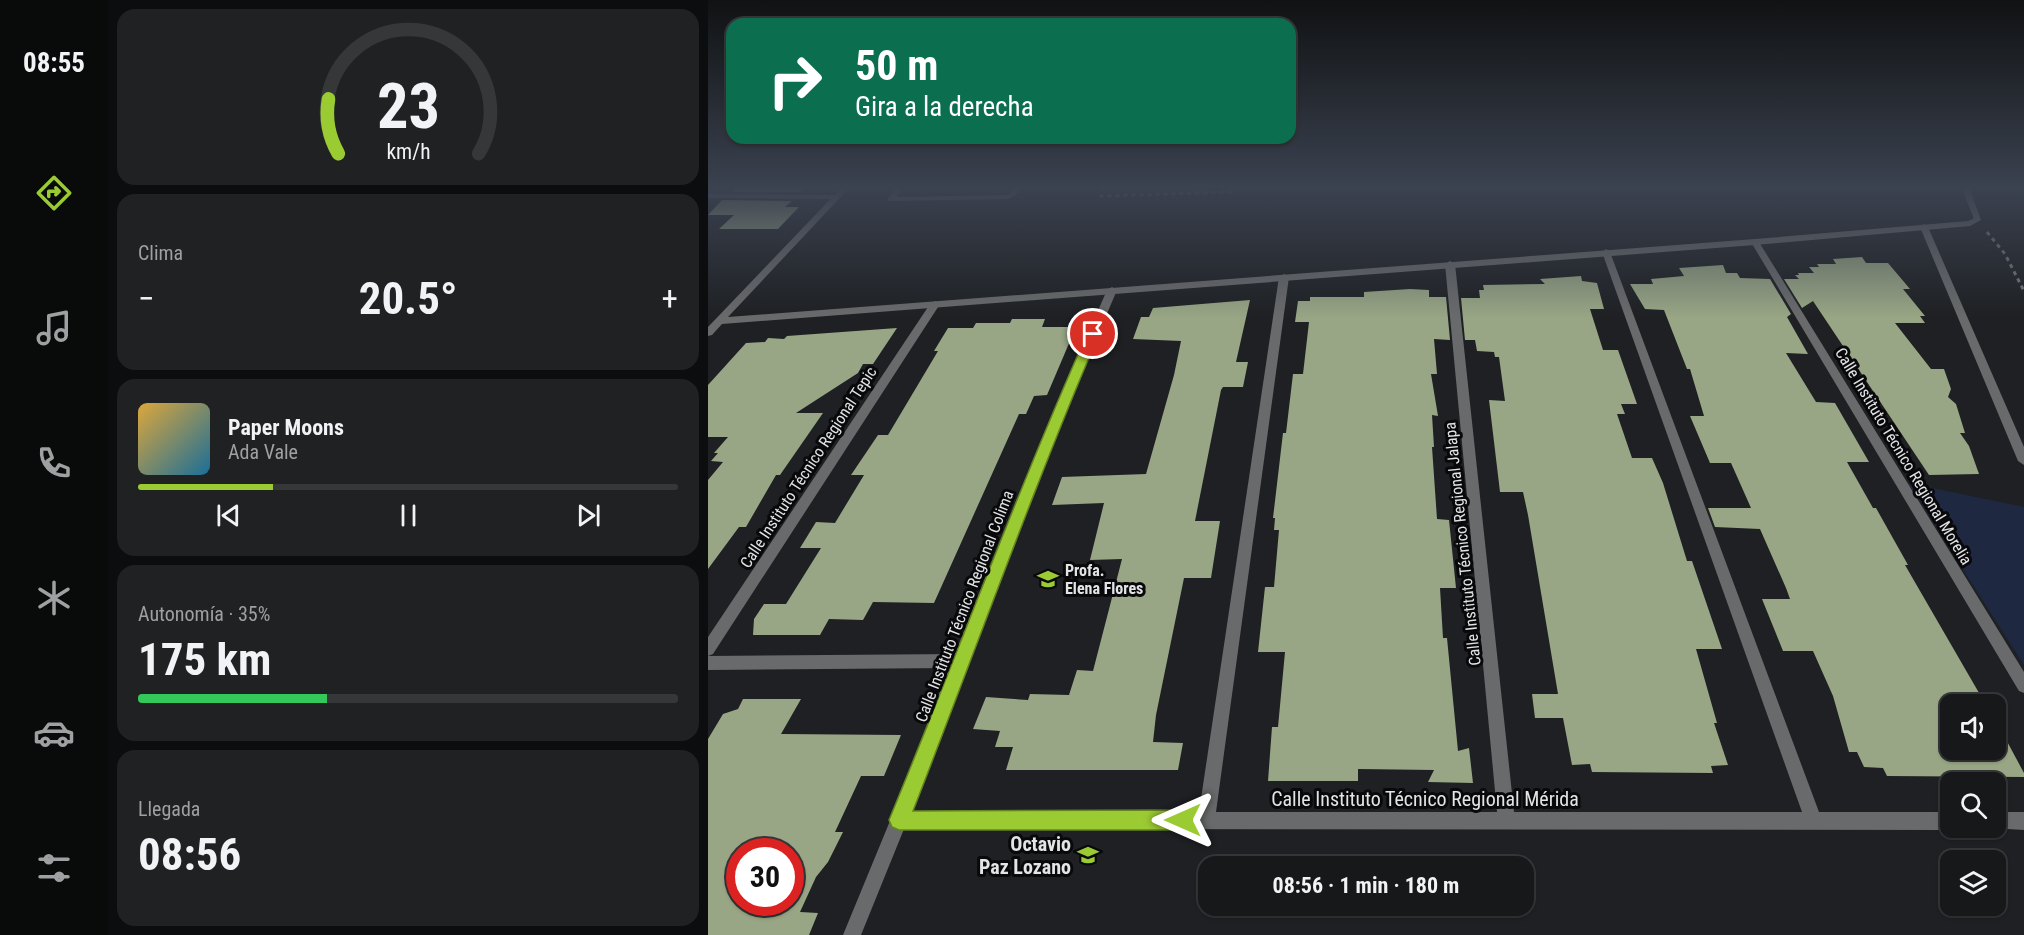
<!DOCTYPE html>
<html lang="es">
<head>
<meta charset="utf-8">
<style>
	body { margin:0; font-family:"Roboto Condensed",sans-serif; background:#1f2123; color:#f1f3f6; height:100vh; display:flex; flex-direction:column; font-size:22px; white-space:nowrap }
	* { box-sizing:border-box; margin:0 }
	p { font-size:20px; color:#9ea0a2 }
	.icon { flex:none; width:33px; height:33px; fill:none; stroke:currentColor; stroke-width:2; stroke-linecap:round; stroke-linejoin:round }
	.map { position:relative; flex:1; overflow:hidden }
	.side { display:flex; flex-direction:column; gap:9px; padding:9px; background:#0c0d0e; width:600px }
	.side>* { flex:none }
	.top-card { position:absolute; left:18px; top:18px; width:570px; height:126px; border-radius:18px; box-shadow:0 2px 4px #0004,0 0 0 2px #353739; background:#0b6e4f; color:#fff; overflow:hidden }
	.buttons { position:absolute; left:1232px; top:694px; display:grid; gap:12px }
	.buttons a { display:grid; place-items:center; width:66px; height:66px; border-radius:12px; background:#16181a; box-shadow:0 2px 4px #0004,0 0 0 2px #353739; font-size:30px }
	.speed { position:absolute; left:18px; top:838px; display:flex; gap:12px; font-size:30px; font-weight:700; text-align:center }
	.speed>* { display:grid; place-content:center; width:78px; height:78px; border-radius:50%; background:#16181a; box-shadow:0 2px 4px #0004,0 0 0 2px #353739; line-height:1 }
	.speed .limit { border:9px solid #d22; background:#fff; color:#111 }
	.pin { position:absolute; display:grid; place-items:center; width:51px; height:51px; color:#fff; margin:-26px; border:3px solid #fff; border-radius:50%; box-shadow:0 2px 6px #0007 }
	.me { position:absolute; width:66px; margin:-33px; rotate:270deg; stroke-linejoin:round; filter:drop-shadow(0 0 4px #0008) }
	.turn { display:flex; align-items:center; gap:21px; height:126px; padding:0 30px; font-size:27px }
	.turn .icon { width:78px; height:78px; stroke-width:2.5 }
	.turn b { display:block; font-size:42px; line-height:51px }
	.big { font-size:45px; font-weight:700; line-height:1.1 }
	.side .card { flex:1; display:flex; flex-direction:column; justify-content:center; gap:9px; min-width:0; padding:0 21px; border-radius:18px; background:#1f2123 }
	.side .dial { align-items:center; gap:0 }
	.dial svg { height:156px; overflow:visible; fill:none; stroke:#353739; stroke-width:7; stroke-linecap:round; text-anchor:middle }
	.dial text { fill:#f1f3f6; stroke:none }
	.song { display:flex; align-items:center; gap:18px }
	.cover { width:72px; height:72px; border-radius:9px; background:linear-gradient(135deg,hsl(40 70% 55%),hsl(200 70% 35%)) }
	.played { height:6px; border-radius:3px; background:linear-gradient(90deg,#9bcb33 25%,#353739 25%) }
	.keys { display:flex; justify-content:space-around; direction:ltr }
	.heat { display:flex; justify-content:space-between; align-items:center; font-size:33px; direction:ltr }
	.charge { height:9px; border-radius:4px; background:linear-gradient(90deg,#34c759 35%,#353739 0) }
	.trip { position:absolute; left:490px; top:856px; width:336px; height:60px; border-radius:18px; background:#16181a; box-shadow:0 2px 4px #0004,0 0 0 2px #353739; font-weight:700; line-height:60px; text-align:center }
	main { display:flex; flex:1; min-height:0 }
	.menu { display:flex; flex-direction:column; width:108px; justify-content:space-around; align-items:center; background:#090a0a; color:#9ea0a2 }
	.menu .icon { width:42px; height:42px }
	.menu .active { color:#9bcb33 }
	.menu b { font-size:27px; color:#f1f3f6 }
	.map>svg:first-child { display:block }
	.green { fill:#1e2941 }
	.building { fill:#98a685; fill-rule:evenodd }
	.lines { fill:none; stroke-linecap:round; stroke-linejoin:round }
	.path { stroke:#77787b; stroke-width:3; stroke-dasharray:4 4; stroke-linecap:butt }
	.service { fill:#696a6b; fill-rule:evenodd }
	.minor { fill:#696a6b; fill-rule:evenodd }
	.tertiary { fill:#696a6b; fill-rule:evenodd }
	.route { fill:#9bcb33; stroke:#658421; stroke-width:1.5 }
	.labels { text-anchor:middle; stroke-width:6; stroke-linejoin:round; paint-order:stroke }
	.street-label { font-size:16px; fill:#e3e4e6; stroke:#09090b }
	.poi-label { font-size:16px; font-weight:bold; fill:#e3e4e6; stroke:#09090b; text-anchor:start }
	.near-street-label { font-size:20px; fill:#e3e4e6; stroke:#09090b }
	.near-poi-label { font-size:20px; font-weight:bold; fill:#e3e4e6; stroke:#09090b; text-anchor:end }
</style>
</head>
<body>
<main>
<nav class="menu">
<b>08:55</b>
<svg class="icon active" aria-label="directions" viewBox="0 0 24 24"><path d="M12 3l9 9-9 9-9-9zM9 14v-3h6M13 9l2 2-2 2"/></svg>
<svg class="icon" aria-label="music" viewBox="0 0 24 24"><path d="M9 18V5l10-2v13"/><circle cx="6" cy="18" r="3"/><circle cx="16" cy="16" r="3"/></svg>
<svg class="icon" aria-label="phone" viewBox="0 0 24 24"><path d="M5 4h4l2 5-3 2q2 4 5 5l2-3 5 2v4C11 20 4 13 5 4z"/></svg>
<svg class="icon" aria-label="climate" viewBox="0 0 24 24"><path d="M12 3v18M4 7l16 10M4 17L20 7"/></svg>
<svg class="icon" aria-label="car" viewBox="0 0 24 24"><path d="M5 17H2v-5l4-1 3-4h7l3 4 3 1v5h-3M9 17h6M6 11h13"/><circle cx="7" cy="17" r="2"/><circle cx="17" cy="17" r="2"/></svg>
<svg class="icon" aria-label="filters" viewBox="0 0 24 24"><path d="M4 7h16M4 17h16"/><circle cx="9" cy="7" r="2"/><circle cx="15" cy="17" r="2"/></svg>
</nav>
<section class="side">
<div class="card dial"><svg viewBox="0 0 100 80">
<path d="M14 69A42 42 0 1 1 86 69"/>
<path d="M14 69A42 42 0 0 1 9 41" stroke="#9bcb33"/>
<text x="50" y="56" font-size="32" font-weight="700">23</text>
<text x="50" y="72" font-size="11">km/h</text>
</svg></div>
<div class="card"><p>Clima</p>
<div class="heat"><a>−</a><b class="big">20.5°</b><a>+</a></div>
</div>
<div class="card">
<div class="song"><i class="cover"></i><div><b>Paper Moons</b><p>Ada Vale</p></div></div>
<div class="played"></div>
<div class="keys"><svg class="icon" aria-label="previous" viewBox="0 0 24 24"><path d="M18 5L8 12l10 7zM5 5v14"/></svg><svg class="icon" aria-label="pause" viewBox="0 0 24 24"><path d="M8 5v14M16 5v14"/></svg><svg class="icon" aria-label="next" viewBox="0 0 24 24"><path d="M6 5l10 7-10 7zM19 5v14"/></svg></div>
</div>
<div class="card"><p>Autonomía · 35%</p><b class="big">175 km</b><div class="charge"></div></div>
<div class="card"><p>Llegada</p><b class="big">08:56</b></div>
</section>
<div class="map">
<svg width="1316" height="935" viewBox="0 0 1316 935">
	<rect width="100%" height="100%" fill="#1e2023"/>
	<path class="green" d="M 1200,483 L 1316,507 L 1316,665 Z"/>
	<path class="building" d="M 30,187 L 98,187 L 92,192 L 24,192 Z
		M 14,200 L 84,201 L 77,207 L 91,207 L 70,229 L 11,229 L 26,215 L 0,215 Z
		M 1154,257 L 1158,263 L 1180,263 L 1202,289 L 1195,289 L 1217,316 L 1212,316 L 1217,323 L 1187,323 L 1223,369 L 1236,369 L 1243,389 L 1240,397 L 1248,404 L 1257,433 L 1252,433 L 1261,446 L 1271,474 L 1221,475 L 1105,301 L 1094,308 L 1076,279 L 1091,279 L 1087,275 L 1091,275 L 1090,273 L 1106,273 L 1101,267 L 1111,267 L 1109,264 L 1128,264 L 1125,259 Z
		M 1015,265 L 1018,273 L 1029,273 L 1032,278 L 1062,279 L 1083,314 L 1079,317 L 1100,354 L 1078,353 L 1108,402 L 1127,403 L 1161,462 L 1139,462 L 1165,508 L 1168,508 L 1200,565 L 1197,565 L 1278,705 L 1242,705 L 1242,750 L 1287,750 L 1287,719 L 1316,773 L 1316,777 L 1179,776 L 1175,768 L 1156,767 L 1149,752 L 1141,752 L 1125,696 L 1105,651 L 1075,651 L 1054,599 L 1082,599 L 1078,588 L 1052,529 L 1007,527 L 1000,508 L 1043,508 L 1023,463 L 1002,463 L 982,416 L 996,416 L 982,369 L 979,369 L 956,310 L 937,309 L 922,284 L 945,284 L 943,279 L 976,276 L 971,268 Z
		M 873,276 L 874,281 L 889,283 L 896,309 L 882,309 L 895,350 L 910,350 L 929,404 L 913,404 L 917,414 L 909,414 L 924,458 L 944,458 L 955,483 L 979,561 L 984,561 L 1014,649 L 988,649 L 1009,723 L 1006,723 L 1020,765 L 1003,766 L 1005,773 L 884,772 L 882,764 L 864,765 L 855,718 L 827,718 L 824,694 L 850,694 L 820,515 L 815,492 L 792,492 L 781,400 L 797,401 L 791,357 L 787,357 L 786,352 L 769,351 L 767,340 L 757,340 L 753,298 L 772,298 L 771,290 L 776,290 L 775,285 L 837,284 L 832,279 Z
		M 702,289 L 721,290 L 721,297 L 738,297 L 742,340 L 726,339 L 729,374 L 723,374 L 730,416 L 724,415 L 726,447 L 724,447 L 729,519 L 741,520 L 748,588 L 732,588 L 735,638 L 739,638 L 750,751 L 761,748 L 765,783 L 720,782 L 726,770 L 650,769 L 650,781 L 560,781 L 564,727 L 570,727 L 577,652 L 550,652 L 557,587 L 566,587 L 571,530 L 566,530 L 567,518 L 565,518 L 575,433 L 578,433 L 585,374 L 595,374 L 601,322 L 587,322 L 590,301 L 602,301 L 602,297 L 656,297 L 656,292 Z
		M 542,300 L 528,362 L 540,362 L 535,387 L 515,387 L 513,390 L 487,521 L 512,521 L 503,578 L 476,578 L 448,715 L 445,742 L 475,743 L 470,770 L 298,770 L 305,747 L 287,747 L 292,731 L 265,729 L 278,697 L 320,700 L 322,694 L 361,695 L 369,670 L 385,671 L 414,559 L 382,560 L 396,503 L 344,505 L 354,477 L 438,474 L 466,375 L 473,341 L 425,339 L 433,317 L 441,317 L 445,308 Z
		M 304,319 L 337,319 L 334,327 L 368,327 L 339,395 L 326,396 L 318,414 L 311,414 L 226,603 L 165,602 L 155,620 L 121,619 L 112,635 L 45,635 L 46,619 L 56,604 L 78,604 L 113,548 L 92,548 L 108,522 L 127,523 L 156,475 L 143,475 L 170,435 L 180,435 L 230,351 L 226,351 L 240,328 L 265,328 L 268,323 L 302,323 Z
		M 189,328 L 165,364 L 155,364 L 150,373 L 88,413 L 115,413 L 72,475 L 68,475 L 38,527 L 31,527 L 0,569 L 0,480 L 15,462 L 3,461 L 10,453 L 6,453 L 20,437 L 0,437 L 0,385 L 38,343 L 57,342 L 60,338 L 76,339 L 79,336 Z
		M 35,699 L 93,699 L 73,734 L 193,735 L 176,776 L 153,776 L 127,832 L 135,832 L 120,862 L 108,877 L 92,912 L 110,913 L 101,935 L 0,935 L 0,739 L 15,714 L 30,709 ZM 32,852 L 82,852 L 82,903 L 32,903 Z"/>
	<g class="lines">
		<path class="path" d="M 396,187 L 393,196 L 525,192 L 525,187
			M 1279,232 L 1297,254 L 1316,291"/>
		<path class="service" d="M 189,187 L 195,187 L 189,197 L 299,195 L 303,193 L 307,187 L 313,187 L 308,195 L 300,199 L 181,201 L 180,199 Z"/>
		<path class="minor" d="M 0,194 L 129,195 L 133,197 L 129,199 L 0,198 Z
			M 1216,224 L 1220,227 L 1316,447 L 1316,465 L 1310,461 L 1212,227 Z
			M 1047,239 L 1051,242 L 1316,672 L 1316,693 L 1311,691 L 1043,242 Z
			M 898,249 L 902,252 L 1111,812 L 1242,812 L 1242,828 L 1246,828 L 1242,830 L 196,829 L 153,935 L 135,935 L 245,668 L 0,670 L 0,656 L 250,654 L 332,443 L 399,290 L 404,287 L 409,290 L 344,443 L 262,661 L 203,811 L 491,812 L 571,277 L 576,274 L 581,277 L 508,812 L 789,812 L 737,264 L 742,261 L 747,264 L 806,812 L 1094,812 L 894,252 Z
			M 227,301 L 232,304 L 5,654 L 0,656 L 0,637 L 222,304 Z
			M 1287,812 L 1316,812 L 1316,830 L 1283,828 L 1287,828 Z"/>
		<path class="tertiary" d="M 134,187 L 142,187 L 20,317 L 1047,239 L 1260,221 L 1265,219 L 1265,216 L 1253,187 L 1261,187 L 1273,220 L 1262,226 L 1047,245 L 14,324 L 4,335 L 0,336 L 0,327 Z"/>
	</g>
	<linearGradient id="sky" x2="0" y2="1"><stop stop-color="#101213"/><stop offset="0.59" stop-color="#3b4250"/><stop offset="1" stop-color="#3b4250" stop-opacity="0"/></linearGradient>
	<rect width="1316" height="318" fill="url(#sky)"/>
	<path class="route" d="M 385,330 L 391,334 C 324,491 267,652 205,811 L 475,810 L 481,813 L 484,820 L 481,827 L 475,830 L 191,830 L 184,827 L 181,820 C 248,658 308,494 379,334 Z"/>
	<defs>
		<symbol id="school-bare" viewBox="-9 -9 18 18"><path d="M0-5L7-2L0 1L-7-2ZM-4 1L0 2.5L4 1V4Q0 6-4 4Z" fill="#9bcb33" stroke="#09090b" stroke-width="2.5" paint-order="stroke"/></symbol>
	</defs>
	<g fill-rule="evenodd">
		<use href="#school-bare" x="325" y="564" width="30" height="30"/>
		<use href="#school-bare" x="365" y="840" width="30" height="30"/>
	</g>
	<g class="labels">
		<g class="street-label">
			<text transform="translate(1196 456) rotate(59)" y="6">Calle Instituto Técnico Regional Morelia</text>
			<text transform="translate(100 467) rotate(-57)" y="6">Calle Instituto Técnico Regional Tepic</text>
			<text transform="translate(754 544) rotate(-96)" y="6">Calle Instituto Técnico Regional Jalapa</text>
			<text transform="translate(256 606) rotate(-69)" y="6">Calle Instituto Técnico Regional Colima</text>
		</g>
		<g class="poi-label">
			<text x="357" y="576">Profa.<tspan x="357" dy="18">Elena Flores</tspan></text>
		</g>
		<g class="near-street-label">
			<text x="717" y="806">Calle Instituto Técnico Regional Mérida</text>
		</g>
		<g class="near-poi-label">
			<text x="363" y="851">Octavio<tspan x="363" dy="23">Paz Lozano</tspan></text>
		</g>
	</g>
</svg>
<div class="buttons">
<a><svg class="icon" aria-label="sound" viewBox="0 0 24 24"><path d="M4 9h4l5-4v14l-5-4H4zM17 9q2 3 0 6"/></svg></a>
<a><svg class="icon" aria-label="search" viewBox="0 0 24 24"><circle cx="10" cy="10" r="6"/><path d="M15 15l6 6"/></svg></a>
<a><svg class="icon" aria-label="layers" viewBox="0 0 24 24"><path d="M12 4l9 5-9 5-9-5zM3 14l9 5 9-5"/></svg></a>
</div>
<div class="speed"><div class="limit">30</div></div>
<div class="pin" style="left:385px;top:334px;background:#d93025"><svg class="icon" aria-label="arrive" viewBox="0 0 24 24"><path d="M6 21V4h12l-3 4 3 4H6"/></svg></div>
<svg class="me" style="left:475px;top:820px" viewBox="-20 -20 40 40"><path d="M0-17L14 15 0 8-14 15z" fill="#9bcb33" stroke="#fff" stroke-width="4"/></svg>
<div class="trip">08:56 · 1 min · 180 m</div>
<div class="top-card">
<div class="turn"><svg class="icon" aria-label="right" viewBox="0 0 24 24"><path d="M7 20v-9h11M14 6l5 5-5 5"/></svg><div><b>50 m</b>Gira a la derecha</div></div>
</div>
</div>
</main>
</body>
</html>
